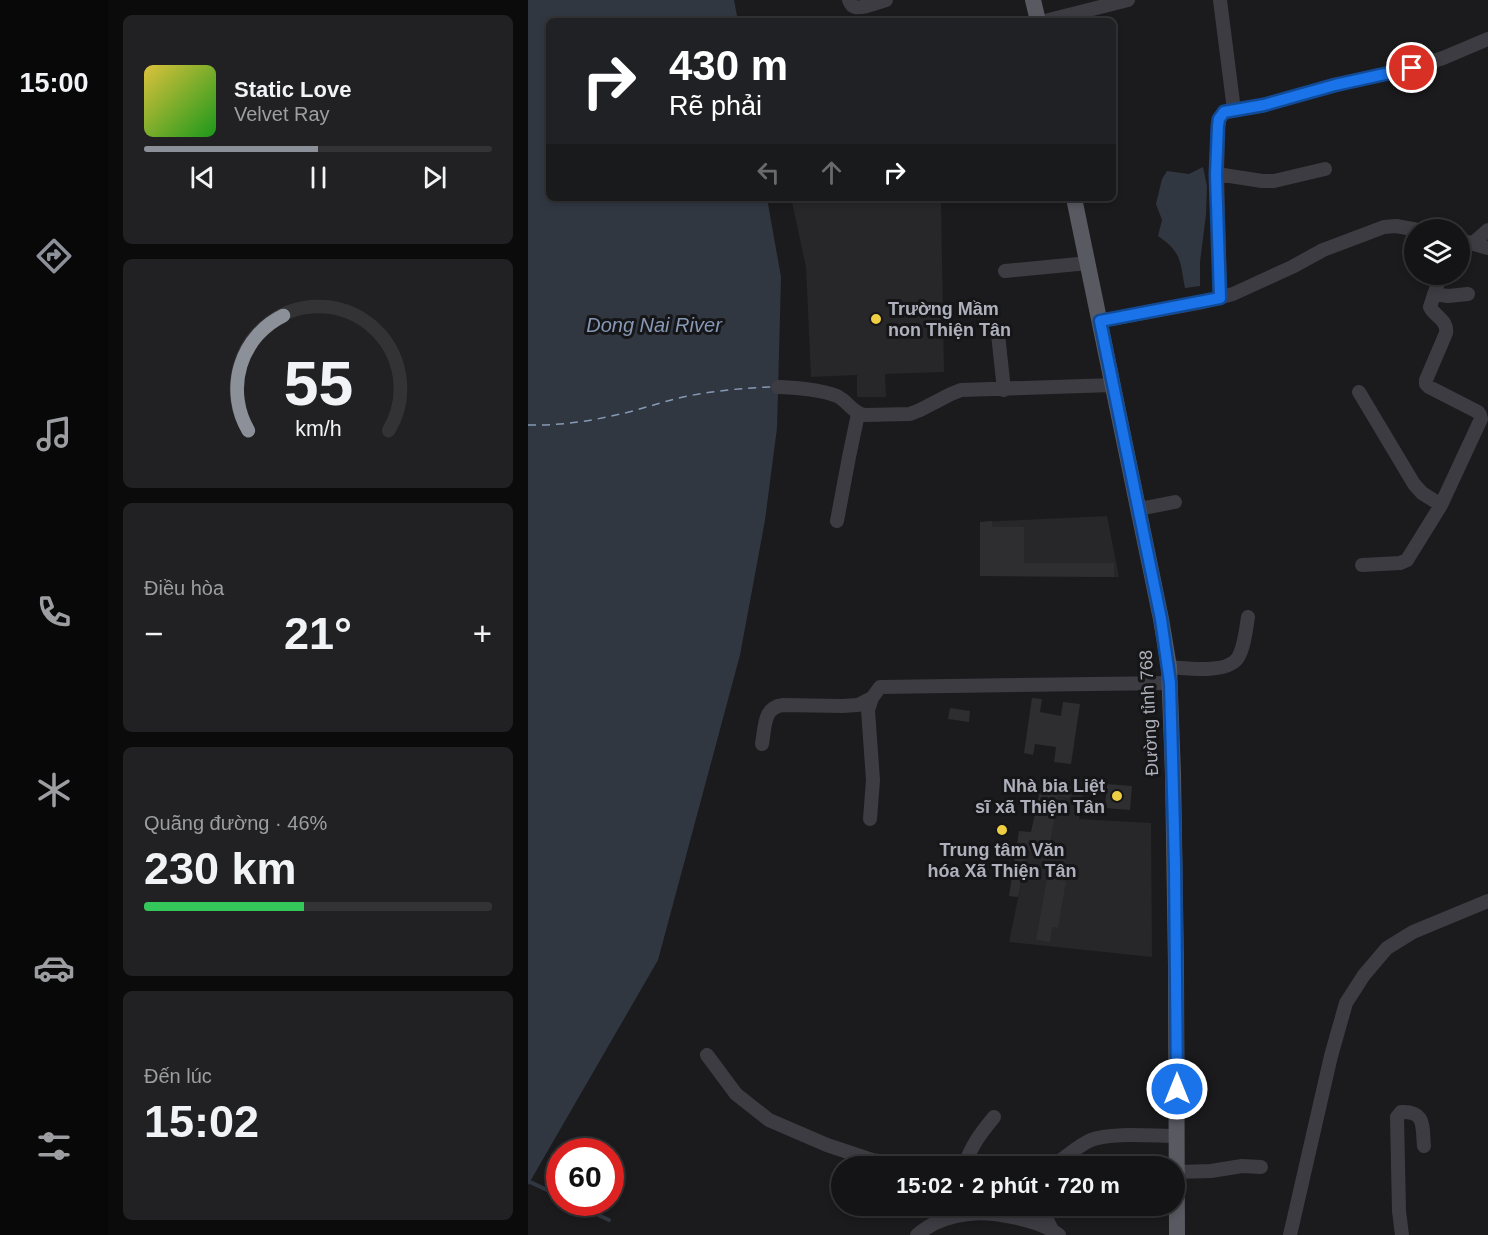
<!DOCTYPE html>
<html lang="vi">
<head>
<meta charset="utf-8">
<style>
	body { margin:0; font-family:Arial,sans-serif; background:#212123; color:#f1f3f6; height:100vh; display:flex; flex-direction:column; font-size:22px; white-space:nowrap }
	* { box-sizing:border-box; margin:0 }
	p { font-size:20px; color:#9d9ea1 }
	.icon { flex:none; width:33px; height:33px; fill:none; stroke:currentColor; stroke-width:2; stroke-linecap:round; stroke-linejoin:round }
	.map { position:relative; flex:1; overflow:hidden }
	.side { display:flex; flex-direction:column; gap:15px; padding:15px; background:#0b0b0c; width:420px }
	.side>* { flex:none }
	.hud { position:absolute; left:18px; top:18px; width:570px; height:183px; border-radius:9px; box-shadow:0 3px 9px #0003,0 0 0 2px #333335; background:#202124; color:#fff; overflow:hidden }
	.controls { position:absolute; left:876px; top:219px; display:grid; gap:12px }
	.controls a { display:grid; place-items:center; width:66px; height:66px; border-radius:50%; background:#141416; box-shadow:0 3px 9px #0003,0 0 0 2px #333335; font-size:30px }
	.speed { position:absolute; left:18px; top:1138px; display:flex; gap:12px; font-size:30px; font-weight:700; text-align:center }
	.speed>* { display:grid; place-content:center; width:78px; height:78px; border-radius:50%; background:#141416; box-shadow:0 3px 9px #0003,0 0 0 2px #333335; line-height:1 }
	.speed .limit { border:9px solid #d22; background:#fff; color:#111 }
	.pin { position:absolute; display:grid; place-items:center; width:51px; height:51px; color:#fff; margin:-26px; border:3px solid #fff; border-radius:50%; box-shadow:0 2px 6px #0007 }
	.me { position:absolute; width:66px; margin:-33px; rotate:0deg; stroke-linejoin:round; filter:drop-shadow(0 0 4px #0008) }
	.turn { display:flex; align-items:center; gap:21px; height:126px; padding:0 24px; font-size:27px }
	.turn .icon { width:78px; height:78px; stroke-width:2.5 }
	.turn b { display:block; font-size:42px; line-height:51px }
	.lanes { display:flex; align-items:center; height:57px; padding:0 24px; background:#0003; justify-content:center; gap:30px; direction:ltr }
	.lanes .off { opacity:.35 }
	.big { font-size:45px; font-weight:600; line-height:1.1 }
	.side .tile { flex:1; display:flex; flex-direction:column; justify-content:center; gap:9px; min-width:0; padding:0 21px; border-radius:9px; background:#212123 }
	.side .dial { align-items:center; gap:0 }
	.dial svg { height:156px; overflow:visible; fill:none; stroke:#333335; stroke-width:7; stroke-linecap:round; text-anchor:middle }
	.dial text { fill:#f1f3f6; stroke:none }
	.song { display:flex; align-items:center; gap:18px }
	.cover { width:72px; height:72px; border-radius:9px; background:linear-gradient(135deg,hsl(50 70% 55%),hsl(120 70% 35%)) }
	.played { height:6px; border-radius:3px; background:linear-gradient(90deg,#8c9099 50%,#333335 50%) }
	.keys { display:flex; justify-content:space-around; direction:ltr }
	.heat { display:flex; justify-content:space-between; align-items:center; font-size:33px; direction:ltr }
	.charge { height:9px; border-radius:4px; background:linear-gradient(90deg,#34c759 46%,#333335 0) }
	.trip { position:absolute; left:303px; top:1156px; width:354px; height:60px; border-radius:30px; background:#141416; box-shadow:0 3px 9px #0003,0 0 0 2px #333335; font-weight:600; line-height:60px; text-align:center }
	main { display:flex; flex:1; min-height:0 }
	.tabs { display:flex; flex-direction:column; width:108px; justify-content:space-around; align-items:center; background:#080809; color:#9d9ea1 }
	.tabs .icon { width:42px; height:42px }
	.tabs .selected { color:#8c9099 }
	.tabs b { font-size:27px; color:#f1f3f6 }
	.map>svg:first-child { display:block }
	.built { fill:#27272a }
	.water { fill:#313741 }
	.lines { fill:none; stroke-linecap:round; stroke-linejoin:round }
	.stream { stroke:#313741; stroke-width:4 }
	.ferry { stroke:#8699b6; stroke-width:1.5; stroke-dasharray:8 6; stroke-linecap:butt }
	.building { fill:#2e2e31 }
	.minor { stroke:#3c3c42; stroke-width:14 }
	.major { stroke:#585961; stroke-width:16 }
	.route-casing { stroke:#114b97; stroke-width:15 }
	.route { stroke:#1a73e8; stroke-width:10 }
	.poi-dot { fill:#eece42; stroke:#161618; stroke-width:2 }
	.labels { text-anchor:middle; stroke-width:6; stroke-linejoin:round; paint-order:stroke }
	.poi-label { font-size:18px; font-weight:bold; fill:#aeb0bc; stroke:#161618; text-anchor:start }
	.street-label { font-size:18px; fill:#aeb0bc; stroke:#161618 }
	.water-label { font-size:20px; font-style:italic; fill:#8699b6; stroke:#161618 }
</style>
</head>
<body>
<main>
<nav class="tabs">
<b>15:00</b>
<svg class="icon selected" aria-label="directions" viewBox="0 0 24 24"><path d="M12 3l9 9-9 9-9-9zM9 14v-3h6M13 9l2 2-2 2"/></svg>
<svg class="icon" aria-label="music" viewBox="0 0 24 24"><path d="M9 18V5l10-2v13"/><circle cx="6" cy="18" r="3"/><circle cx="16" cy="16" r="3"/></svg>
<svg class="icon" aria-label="phone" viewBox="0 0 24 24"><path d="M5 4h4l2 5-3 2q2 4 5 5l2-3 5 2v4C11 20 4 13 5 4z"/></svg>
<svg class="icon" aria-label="climate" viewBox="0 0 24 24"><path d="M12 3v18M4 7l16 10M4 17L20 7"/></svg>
<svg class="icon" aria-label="car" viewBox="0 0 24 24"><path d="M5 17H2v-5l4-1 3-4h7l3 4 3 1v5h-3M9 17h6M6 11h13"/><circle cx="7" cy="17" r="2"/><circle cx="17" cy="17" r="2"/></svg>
<svg class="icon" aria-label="filters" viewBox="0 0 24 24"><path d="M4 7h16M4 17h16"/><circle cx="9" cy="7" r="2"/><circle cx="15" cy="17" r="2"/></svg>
</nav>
<section class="side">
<div class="tile">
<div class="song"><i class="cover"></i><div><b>Static Love</b><p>Velvet Ray</p></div></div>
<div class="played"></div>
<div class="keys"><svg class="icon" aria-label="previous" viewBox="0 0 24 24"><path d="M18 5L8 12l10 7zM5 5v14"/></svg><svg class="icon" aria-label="pause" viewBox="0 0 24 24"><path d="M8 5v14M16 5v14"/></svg><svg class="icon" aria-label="next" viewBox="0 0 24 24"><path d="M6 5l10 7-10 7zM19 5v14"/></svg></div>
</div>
<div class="tile dial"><svg viewBox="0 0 100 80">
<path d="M14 69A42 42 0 1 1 86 69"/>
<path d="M14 69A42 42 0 0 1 32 10" stroke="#8c9099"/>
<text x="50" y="56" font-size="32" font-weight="700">55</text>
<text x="50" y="72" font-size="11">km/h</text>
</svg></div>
<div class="tile"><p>Điều hòa</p>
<div class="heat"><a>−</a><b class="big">21°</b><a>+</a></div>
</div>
<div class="tile"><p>Quãng đường · 46%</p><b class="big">230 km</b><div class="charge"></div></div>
<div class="tile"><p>Đến lúc</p><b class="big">15:02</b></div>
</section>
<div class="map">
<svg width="960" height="1235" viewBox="0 0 960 1235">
	<rect width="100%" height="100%" fill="#1b1b1d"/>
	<path class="built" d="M 264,202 L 413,203 L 416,372 L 357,374 L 358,397 L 329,397 L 329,375 L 283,377 L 278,267 Z
		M 579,516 L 591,577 L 452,576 L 452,522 Z
		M 514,782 L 556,789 L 551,819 L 623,823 L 624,957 L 481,942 Z"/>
	<path class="water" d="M 0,0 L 206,0 L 210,21 L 21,21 L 21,198 L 239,198 L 253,277 L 249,428 L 237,520 L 212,655 L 130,960 L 0,1185 Z
		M 675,167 L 679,186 L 678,214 L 672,262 L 672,286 L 657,288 C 652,262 654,252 630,236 L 634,220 L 628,204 L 634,179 L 639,171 L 661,174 Z"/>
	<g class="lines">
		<path class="stream" d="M 0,1181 L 32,1196
			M 45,1203 L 81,1220"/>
		<path class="ferry" d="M 0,425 C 34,426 69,420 101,412 C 120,407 137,401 155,397 C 184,391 214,388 243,387"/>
	</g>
	<path class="building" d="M 464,521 L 464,527 L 496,527 L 496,563 L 586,563 L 586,577 L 452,576 L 452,522 Z
		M 504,698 L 514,699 L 512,712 L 533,716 L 535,702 L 552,704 L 543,764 L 526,762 L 528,747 L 507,744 L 505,755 L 496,753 Z
		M 422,708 L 442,711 L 441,722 L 420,719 Z
		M 514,782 L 543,787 L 541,798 L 530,796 L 520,855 L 500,851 L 490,897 L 481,896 L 491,831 L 503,832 Z
		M 579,784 L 604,786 L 602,810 L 577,808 Z
		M 519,878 L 538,881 L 530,928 L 524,927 L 522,942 L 508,940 Z"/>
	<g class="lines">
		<path class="minor" d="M 321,0 C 323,4 323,6 327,7 C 334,9 351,2 358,0
			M 692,0 L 706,110
			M 517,21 L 600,0
			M 689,174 L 734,181 L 746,181 L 797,169
			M 932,240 L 960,248
			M 944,244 L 960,230
			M 477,271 L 560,263
			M 906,294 L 920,296 L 940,294
			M 692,298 L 689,174 L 690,126 L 691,119 L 696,112 L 736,105 L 807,85 L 884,68 L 915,58 L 960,39
			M 572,321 L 675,302 L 705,294 L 764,267 L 795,250 L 856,227 L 868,226 L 890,230
			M 470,334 L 476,390
			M 250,387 C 269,388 291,389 309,396 C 320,401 324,413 337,415 L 382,414 L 392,410 L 423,394 L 433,390 L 585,385
			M 831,392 L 886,484 L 894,493 L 913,505
			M 611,509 L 647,502
			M 309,521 L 321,457 L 330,414
			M 834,565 L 872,563 L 879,560 L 913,505 L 953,419 L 952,415 L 950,412 L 901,387 L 898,384 L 898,380 L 918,333 C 920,320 907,317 902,307 L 913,274
			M 641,667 C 658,668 697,674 709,659 C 716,650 718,629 720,617
			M 234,744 C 237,728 235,707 255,705 L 314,706 L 330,705 L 344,698
			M 342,819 L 345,780 L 340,710 L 344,698 L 352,687 L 642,683
			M 179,1055 L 208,1094 L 241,1120 L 299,1145 L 344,1160 L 391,1167
			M 436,1167 C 443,1146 452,1134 466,1117
			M 524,1167 C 537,1158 549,1146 563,1140 C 582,1132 626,1136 648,1136
			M 649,1172 L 683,1171 L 714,1166 L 733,1167
			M 512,1206 L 524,1230
			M 389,1235 C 404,1222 422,1216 441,1214 C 464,1211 512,1220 531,1235
			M 762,1235 L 803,1056 L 818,1003 L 836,975 L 859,948 L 885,932 L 960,901
			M 874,1235 L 871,1211 L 869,1117 L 873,1112 C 898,1111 894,1126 896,1146"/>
		<path class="major" d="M 505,0 L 510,21
			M 546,198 L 633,619 L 641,667 L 645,774 L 648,965 L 649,1235"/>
	</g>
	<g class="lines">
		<defs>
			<path id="route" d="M 649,1089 L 647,865 L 642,683 L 633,619 L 572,321 L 692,298 L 688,174 L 690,126 L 691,119 L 696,112 L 736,105 L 807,85 L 884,68"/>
		</defs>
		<use href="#route" class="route-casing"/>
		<use href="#route" class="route"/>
	</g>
	<g class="poi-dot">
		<circle cx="348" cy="319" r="6"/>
		<circle cx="589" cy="796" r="6"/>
		<circle cx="474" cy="830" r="6"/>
	</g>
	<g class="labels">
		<g class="poi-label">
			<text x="360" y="315">Trường Mầm<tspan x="360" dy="21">non Thiện Tân</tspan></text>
			<text x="577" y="792" text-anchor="end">Nhà bia Liệt<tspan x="577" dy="21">sĩ xã Thiện Tân</tspan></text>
			<text x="474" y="856" text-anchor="middle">Trung tâm Văn<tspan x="474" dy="21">hóa Xã Thiện Tân</tspan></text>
		</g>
		<g class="street-label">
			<text transform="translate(621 713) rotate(-93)" y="6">Đường tỉnh 768</text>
		</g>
		<g class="water-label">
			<text x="126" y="332">Dong Nai River</text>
		</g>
	</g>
</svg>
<div class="controls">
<a><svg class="icon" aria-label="layers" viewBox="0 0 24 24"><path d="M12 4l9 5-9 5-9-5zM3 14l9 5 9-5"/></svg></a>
</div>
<div class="speed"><div class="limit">60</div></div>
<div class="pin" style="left:884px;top:68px;background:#d93025"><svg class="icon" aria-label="arrive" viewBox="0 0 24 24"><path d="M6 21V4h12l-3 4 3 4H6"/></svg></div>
<svg class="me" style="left:649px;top:1089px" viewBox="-20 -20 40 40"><circle r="17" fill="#1a73e8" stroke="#fff" stroke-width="3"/><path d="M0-11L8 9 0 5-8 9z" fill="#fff"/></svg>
<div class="trip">15:02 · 2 phút · 720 m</div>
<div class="hud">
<div class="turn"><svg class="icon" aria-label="right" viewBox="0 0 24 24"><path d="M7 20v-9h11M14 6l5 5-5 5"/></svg><div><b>430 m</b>Rẽ phải</div></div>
<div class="lanes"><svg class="icon off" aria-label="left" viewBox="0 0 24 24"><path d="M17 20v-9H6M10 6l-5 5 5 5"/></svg><svg class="icon off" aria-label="ahead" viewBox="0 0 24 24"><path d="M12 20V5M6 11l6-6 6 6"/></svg><svg class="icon" aria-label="right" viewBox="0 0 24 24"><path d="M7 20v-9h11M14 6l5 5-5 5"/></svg></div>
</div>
</div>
</main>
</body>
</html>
